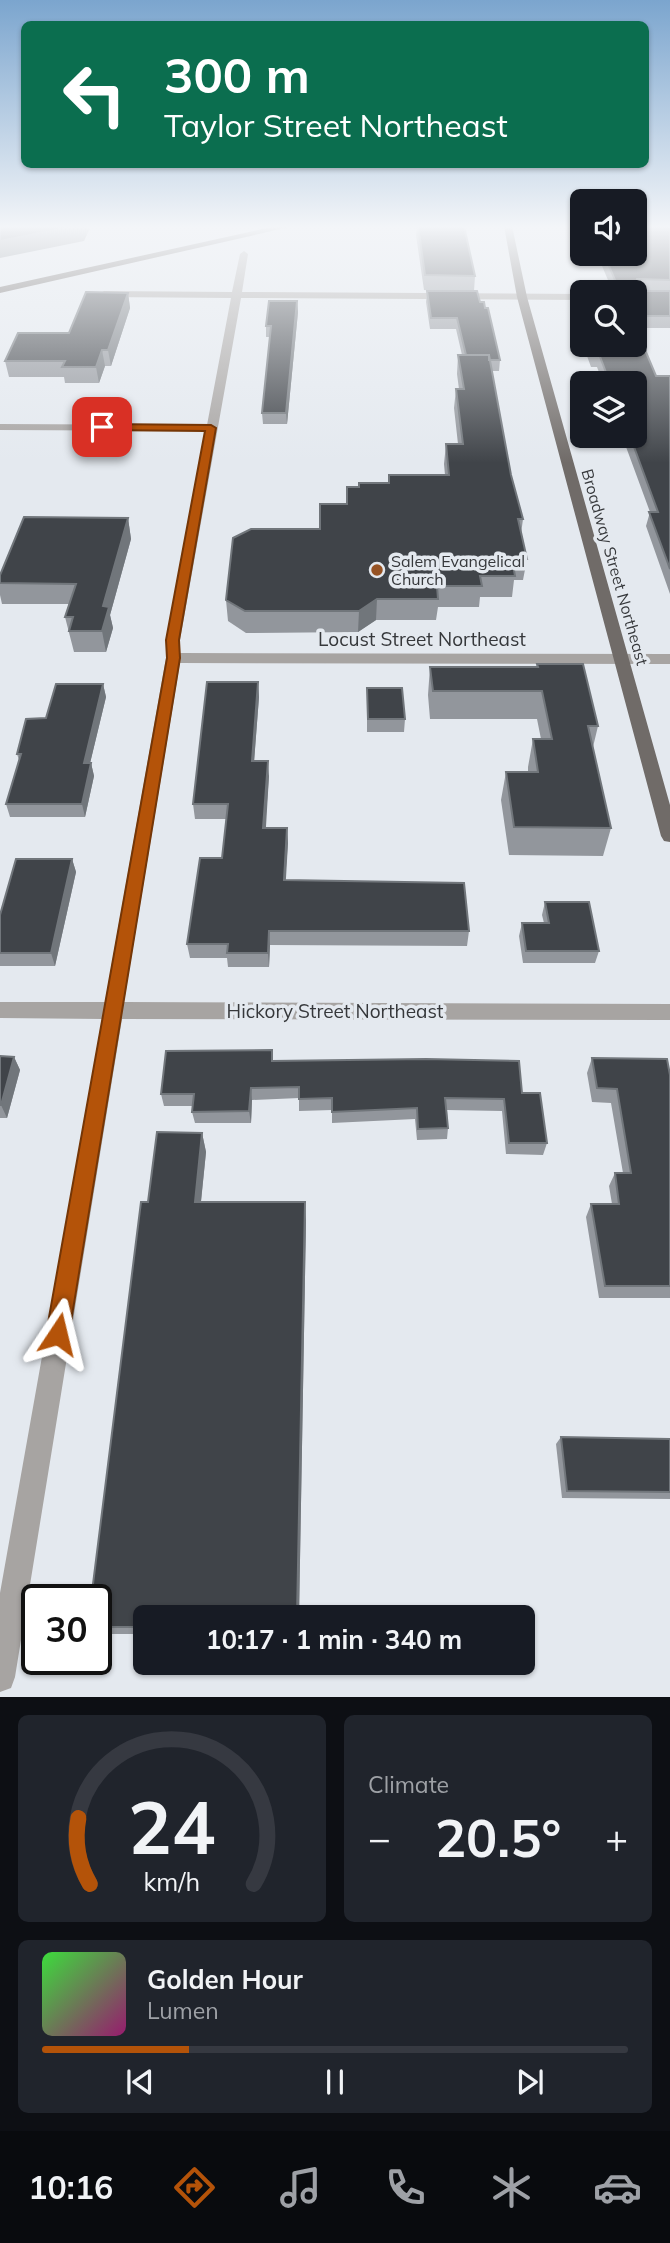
<!DOCTYPE html>
<html lang="en">
<head>
<meta charset="utf-8">
<style>
	body { margin:0; font-family:Mulish,sans-serif; background:#20242c; color:#f1f3f6; height:100vh; display:flex; flex-direction:column; font-size:26px; white-space:nowrap }
	* { box-sizing:border-box; margin:0 }
	p { font-size:23px; color:#9ea1a6 }
	.icon { flex:none; width:38px; height:38px; fill:none; stroke:currentColor; stroke-width:2; stroke-linecap:round; stroke-linejoin:round }
	.map { position:relative; height:1697px; overflow:hidden }
	.details { display:flex; flex-direction:column; gap:18px; padding:18px; background:#0d0f14; flex:1 }
	.details>* { flex:none }
	.hud { position:absolute; left:21px; top:21px; width:628px; height:147px; border-radius:10px; box-shadow:0 2px 5px #0004; background:#0b6e4f; color:#fff; overflow:hidden }
	.buttons { position:absolute; left:570px; top:189px; display:grid; gap:14px }
	.buttons a { display:grid; place-items:center; width:77px; height:77px; border-radius:10px; background:#171b24; box-shadow:0 2px 5px #0004; font-size:35px }
	.speed { position:absolute; left:21px; top:1584px; display:flex; gap:14px; font-size:35px; font-weight:700; text-align:center }
	.speed>* { display:grid; place-content:center; width:91px; height:91px; border-radius:50%; background:#171b24; box-shadow:0 2px 5px #0004; line-height:1 }
	.speed .limit { border:4px solid #111; border-radius:10px; background:#fff; color:#111 }
	.pin { position:absolute; display:grid; place-items:center; width:60px; height:60px; color:#fff; margin:-30px; border-radius:14px; box-shadow:0 4px 10px #0006 }
	.me { position:absolute; width:77px; margin:-38px; rotate:10deg; stroke-linejoin:round; filter:drop-shadow(0 0 5px #0008) }
	.turn { display:flex; align-items:center; gap:24px; height:147px; padding:0 28px; font-size:32px }
	.turn .icon { width:91px; height:91px; stroke-width:2.5 }
	.turn b { display:block; font-size:49px; line-height:60px }
	.big { font-size:52px; font-weight:700; line-height:1.1 }
	.details .widget { flex:1; display:flex; flex-direction:column; justify-content:center; gap:10px; min-width:0; padding:0 24px; border-radius:10px; background:#20242c }
	.details .dial { align-items:center; gap:0 }
	.dial svg { height:182px; overflow:visible; fill:none; stroke:#363941; stroke-width:7; stroke-linecap:round; text-anchor:middle }
	.dial text { fill:#f1f3f6; stroke:none }
	.song { display:flex; align-items:center; gap:21px }
	.cover { width:84px; height:84px; border-radius:10px; background:linear-gradient(135deg,hsl(120 70% 55%),hsl(320 70% 35%)) }
	.played { height:7px; border-radius:4px; background:linear-gradient(90deg,#b45309 25%,#363941 25%) }
	.keys { display:flex; justify-content:space-around; direction:ltr }
	.heat { display:flex; justify-content:space-between; align-items:center; font-size:38px; direction:ltr }
	.details .tiles { flex:1; display:grid; gap:18px; grid-template-columns:1fr 1fr }
	.widget:last-child { grid-column:span 2 }
	.trip { position:absolute; left:133px; top:1605px; width:402px; height:70px; border-radius:10px; background:#171b24; box-shadow:0 2px 5px #0004; font-weight:700; line-height:70px; text-align:center }
	.tabs { display:flex; height:112px; justify-content:space-around; align-items:center; background:#090b0e; color:#9ea1a6 }
	.tabs .icon { width:49px; height:49px }
	.tabs .active { color:#b45309 }
	.tabs b { font-size:32px; color:#f1f3f6 }
	.map>svg:first-child { display:block }
	.lines { fill:none; stroke-linecap:round; stroke-linejoin:round }
	.minor { fill:#a7a4a2; fill-rule:evenodd }
	.major { fill:#706b68; fill-rule:evenodd }
	.highway { fill:#5d5754; fill-rule:evenodd }
	.wall { fill:#92969c }
	.shaded-wall { fill:#71767b }
	.building { fill:#404449; stroke:#71767b; stroke-width:2 }
	.route { fill:#b45309; stroke:#753606; stroke-width:2 }
	.poi-dot { fill:#965324; stroke:#e4e9ef; stroke-width:2.5 }
	.labels { text-anchor:middle; stroke-width:7; stroke-linejoin:round; paint-order:stroke }
	.far-poi-label { font-size:16px; fill:#36383b; stroke:#e4e9ef; text-anchor:start }
	.far-street-label { font-size:16px; fill:#36383b; stroke:#e4e9ef }
	.street-label { font-size:19px; fill:#36383b; stroke:#e4e9ef }
</style>
</head>
<body>
<div class="map">
<svg width="670" height="1697" viewBox="0 0 670 1697">
	<rect width="100%" height="100%" fill="#e4e9ef"/>
	<g class="lines">
		<path class="minor" d="M 244,251 L 248,254 L 242,292 L 583,294 L 583,300 L 241,298 L 180,640 L 180,653 L 670,654 L 670,664 L 180,663 L 124,1002 L 670,1004 L 670,1020 L 122,1019 L 15,1677 L 11,1688 L 0,1692 L 0,1593 L 102,1019 L 0,1018 L 0,1002 L 105,1002 L 166,658 L 166,640 L 206,431 L 0,430 L 0,424 L 207,425 L 231,298 L 104,297 L 99,294 L 104,291 L 232,292 L 240,254 Z"/>
		<path class="major" d="M 504,226 L 512,226 L 527,297 L 670,805 L 670,842 L 664,841 L 661,836 L 517,297 Z"/>
		<path class="highway" d="M 276,226 L 294,226 L 0,293 L 0,287 Z"/>
	</g>
	<path class="wall" d="M 417,226 L 464,226 L 475,276 L 474,291 L 424,290 L 416,235 Z
		M 670,226 L 670,328 L 636,328 L 656,376 L 670,376 L 670,594 L 646,526 L 650,512 L 622,436 L 635,436 L 635,383 L 603,383 L 597,367 L 591,367 L 583,345 L 635,345 L 635,292 L 613,292 L 597,254 L 635,254 Z
		M 427,291 L 480,302 L 500,360 L 499,371 L 492,371 L 511,475 L 523,519 L 521,534 L 527,559 L 523,580 L 514,580 L 512,597 L 480,597 L 479,607 L 438,607 L 436,620 L 376,620 L 358,632 L 246,633 L 228,621 L 226,600 L 320,529 L 346,504 L 359,487 L 389,483 L 389,475 L 445,475 L 444,464 L 446,444 L 458,444 L 454,408 L 456,389 L 459,389 L 457,374 L 458,355 L 462,355 L 456,329 L 430,329 L 426,302 Z
		M 128,293 L 130,308 L 111,366 L 105,366 L 99,383 L 65,383 L 64,377 L 9,377 L 5,361 L 69,333 Z
		M 297,301 L 298,312 L 287,424 L 263,424 L 262,413 L 270,337 L 266,337 L 266,326 Z
		M 574,302 L 583,302 L 583,343 L 572,314 Z
		M 128,518 L 131,539 L 110,615 L 113,628 L 106,652 L 74,652 L 65,617 L 69,604 L 2,604 L 0,595 L 0,575 Z
		M 537,664 L 598,726 L 593,747 L 611,828 L 603,856 L 509,855 L 501,800 L 506,772 L 528,772 L 528,767 L 533,739 L 541,739 L 537,719 L 430,719 L 428,695 L 430,667 L 536,667 Z
		M 258,682 L 259,697 L 254,761 L 269,776 L 265,828 L 287,828 L 288,843 L 285,880 L 469,931 L 467,946 L 270,945 L 269,967 L 228,967 L 227,958 L 190,958 L 187,944 L 222,858 L 226,819 L 195,819 L 193,804 Z
		M 103,684 L 106,697 L 90,763 L 91,763 L 94,776 L 85,817 L 10,817 L 6,804 L 19,760 L 17,754 L 46,718 Z
		M 367,688 L 405,719 L 404,732 L 367,732 Z
		M 72,859 L 76,872 L 55,966 L 0,966 L 0,915 Z
		M 545,902 L 599,951 L 595,963 L 523,963 L 519,936 L 522,923 L 544,923 L 542,915 Z
		M 272,1050 L 273,1061 L 522,1093 L 547,1143 L 543,1155 L 506,1154 L 502,1111 L 447,1110 L 448,1128 L 447,1139 L 417,1140 L 415,1119 L 332,1123 L 332,1110 L 299,1111 L 299,1098 L 252,1100 L 251,1123 L 195,1123 L 192,1112 L 193,1106 L 164,1106 L 161,1094 Z
		M 0,1056 L 14,1057 L 20,1070 L 7,1118 L 0,1118 Z
		M 592,1058 L 670,1075 L 670,1298 L 599,1298 L 586,1217 L 591,1204 L 612,1204 L 609,1186 L 615,1173 L 623,1173 L 611,1103 L 592,1102 L 587,1073 Z
		M 202,1133 L 206,1152 L 201,1202 L 306,1220 L 299,1617 L 145,1617 L 145,1634 L 97,1634 L 96,1600 L 148,1202 Z
		M 561,1437 L 670,1439 L 670,1499 L 562,1498 L 556,1444 Z"/>
	<path class="shaded-wall" d="M 76,226 L 91,226 L 84,241 L 0,258 L 0,241 Z
		M 128,293 L 130,308 L 111,366 L 108,350 Z
		M 297,301 L 298,312 L 287,424 L 286,413 Z
		M 102,350 L 105,366 L 99,383 L 96,367 Z
		M 128,518 L 131,539 L 110,615 L 113,628 L 106,652 L 102,631 L 103,606 Z
		M 377,599 L 376,620 L 358,632 L 359,611 Z
		M 258,682 L 259,697 L 253,776 L 252,761 Z
		M 103,684 L 106,697 L 87,776 L 84,763 Z
		M 268,761 L 269,776 L 265,843 L 263,828 Z
		M 91,763 L 94,776 L 85,817 L 82,804 Z
		M 287,828 L 288,843 L 285,895 L 284,880 Z
		M 72,859 L 76,872 L 55,966 L 51,953 Z
		M 269,931 L 270,945 L 269,967 L 268,953 Z
		M 14,1057 L 20,1070 L 7,1118 L 1,1105 Z
		M 251,1088 L 252,1100 L 251,1123 L 249,1111 Z
		M 202,1133 L 206,1152 L 199,1220 L 195,1202 Z
		M 305,1202 L 306,1220 L 299,1617 L 297,1617 Z"/>
	<path class="building" d="M 0,226 L 76,226 L 0,241 Z
		M 418,226 L 464,226 L 475,276 L 425,275 Z
		M 635,226 L 670,226 L 670,280 L 637,279 L 635,288 L 637,291 L 670,291 L 670,316 L 635,316 L 635,292 L 620,292 L 604,254 L 635,254 Z
		M 427,291 L 477,291 L 480,302 L 484,302 L 485,308 L 488,308 L 500,360 L 489,360 L 489,355 L 466,355 L 457,318 L 431,318 Z
		M 86,292 L 128,293 L 108,350 L 102,350 L 96,367 L 62,367 L 65,361 L 5,361 L 18,333 L 69,333 Z
		M 269,301 L 297,301 L 286,413 L 262,413 L 271,326 L 266,326 Z
		M 574,302 L 583,302 L 583,325 Z
		M 635,326 L 656,376 L 670,376 L 670,569 L 649,512 L 658,512 L 630,436 L 635,436 L 635,383 L 610,383 L 599,354 L 594,354 L 590,345 L 635,345 Z
		M 458,355 L 489,355 L 511,475 L 523,519 L 518,519 L 527,559 L 512,559 L 515,576 L 480,576 L 482,586 L 437,586 L 438,599 L 377,599 L 359,611 L 245,611 L 226,600 L 233,538 L 251,529 L 320,529 L 320,504 L 347,504 L 347,487 L 359,487 L 359,483 L 389,483 L 389,475 L 449,475 L 446,444 L 463,444 L 456,389 L 464,389 Z
		M 24,517 L 128,518 L 103,606 L 109,607 L 102,631 L 69,631 L 73,617 L 65,617 L 76,584 L 0,583 L 0,575 Z
		M 537,664 L 583,664 L 598,726 L 588,726 L 611,828 L 514,827 L 506,772 L 538,772 L 533,739 L 552,739 L 542,691 L 433,691 L 430,667 L 538,667 Z
		M 207,682 L 258,682 L 252,761 L 268,761 L 263,828 L 287,828 L 284,880 L 464,883 L 469,931 L 269,931 L 268,953 L 227,953 L 228,944 L 187,944 L 200,858 L 222,858 L 228,804 L 193,804 Z
		M 56,684 L 103,684 L 84,763 L 91,763 L 82,804 L 6,804 L 21,754 L 17,754 L 26,719 L 46,718 Z
		M 367,688 L 402,688 L 405,719 L 368,719 Z
		M 16,859 L 72,859 L 51,953 L 0,953 L 0,915 Z
		M 545,902 L 589,902 L 599,951 L 526,951 L 522,923 L 549,923 Z
		M 272,1050 L 272,1061 L 426,1059 L 519,1061 L 522,1093 L 540,1093 L 547,1143 L 509,1143 L 504,1099 L 445,1098 L 448,1128 L 418,1129 L 417,1108 L 332,1112 L 332,1098 L 299,1099 L 299,1087 L 251,1088 L 249,1111 L 192,1112 L 194,1094 L 161,1094 L 166,1051 Z
		M 0,1056 L 14,1057 L 1,1105 L 0,1105 Z
		M 592,1058 L 667,1059 L 670,1075 L 670,1286 L 605,1286 L 591,1204 L 619,1204 L 615,1173 L 631,1173 L 617,1089 L 597,1088 Z
		M 157,1132 L 202,1133 L 195,1202 L 305,1202 L 297,1617 L 145,1617 L 145,1627 L 96,1627 L 96,1600 L 91,1600 L 141,1202 L 148,1202 Z
		M 561,1437 L 670,1439 L 670,1492 L 567,1491 Z"/>
	<linearGradient id="sky" x2="0" y2="1"><stop stop-color="#7ba5ce"/><stop offset="0.49" stop-color="#f3f5f8"/><stop offset="1" stop-color="#f3f5f8" stop-opacity="0"/></linearGradient>
	<rect width="670" height="463" fill="url(#sky)"/>
	<path class="route" d="M 102,424 L 211,425 L 216,428 L 179,640 L 180,658 L 69,1334 L 66,1342 L 58,1345 L 50,1342 L 46,1334 L 167,658 L 166,640 L 205,431 L 98,430 L 97,427 Z"/>
	<circle class="poi-dot" cx="377" cy="570" r="7"/>
	<g class="labels">
		<g class="far-poi-label">
			<text x="391" y="567">Salem Evangelical<tspan x="391" dy="18">Church</tspan></text>
		</g>
		<g class="far-street-label">
			<text transform="translate(615 567) rotate(74)" y="6">Broadway Street Northeast</text>
		</g>
		<g class="street-label">
			<text x="422" y="646">Locust Street Northeast</text>
			<text x="335" y="1018">Hickory Street Northeast</text>
		</g>
	</g>
</svg>
<div class="buttons">
<a><svg class="icon" aria-label="sound" viewBox="0 0 24 24"><path d="M4 9h4l5-4v14l-5-4H4zM17 9q2 3 0 6"/></svg></a>
<a><svg class="icon" aria-label="search" viewBox="0 0 24 24"><circle cx="10" cy="10" r="6"/><path d="M15 15l6 6"/></svg></a>
<a><svg class="icon" aria-label="layers" viewBox="0 0 24 24"><path d="M12 4l9 5-9 5-9-5zM3 14l9 5 9-5"/></svg></a>
</div>
<div class="speed"><div class="limit">30</div></div>
<div class="pin" style="left:102px;top:427px;background:#d93025"><svg class="icon" aria-label="arrive" viewBox="0 0 24 24"><path d="M6 21V4h12l-3 4 3 4H6"/></svg></div>
<svg class="me" style="left:58px;top:1334px" viewBox="-20 -20 40 40"><path d="M0-17L14 15 0 8-14 15z" fill="#b45309" stroke="#fff" stroke-width="4"/></svg>
<div class="trip">10:17 · 1 min · 340 m</div>
<div class="hud">
<div class="turn"><svg class="icon" aria-label="left" viewBox="0 0 24 24"><path d="M17 20v-9H6M10 6l-5 5 5 5"/></svg><div><b>300 m</b>Taylor Street Northeast</div></div>
</div>
</div>
<section class="details">
<div class="tiles">
<div class="widget dial"><svg viewBox="0 0 100 80">
<path d="M14 69A42 42 0 1 1 86 69"/>
<path d="M14 69A42 42 0 0 1 9 40" stroke="#b45309"/>
<text x="50" y="56" font-size="32" font-weight="700">24</text>
<text x="50" y="72" font-size="11">km/h</text>
</svg></div>
<div class="widget"><p>Climate</p>
<div class="heat"><a>−</a><b class="big">20.5°</b><a>+</a></div>
</div>
<div class="widget">
<div class="song"><i class="cover"></i><div><b>Golden Hour</b><p>Lumen</p></div></div>
<div class="played"></div>
<div class="keys"><svg class="icon" aria-label="previous" viewBox="0 0 24 24"><path d="M18 5L8 12l10 7zM5 5v14"/></svg><svg class="icon" aria-label="pause" viewBox="0 0 24 24"><path d="M8 5v14M16 5v14"/></svg><svg class="icon" aria-label="next" viewBox="0 0 24 24"><path d="M6 5l10 7-10 7zM19 5v14"/></svg></div>
</div>
</div>
</section>
<nav class="tabs">
<b>10:16</b>
<svg class="icon active" aria-label="directions" viewBox="0 0 24 24"><path d="M12 3l9 9-9 9-9-9zM9 14v-3h6M13 9l2 2-2 2"/></svg>
<svg class="icon" aria-label="music" viewBox="0 0 24 24"><path d="M9 18V5l10-2v13"/><circle cx="6" cy="18" r="3"/><circle cx="16" cy="16" r="3"/></svg>
<svg class="icon" aria-label="phone" viewBox="0 0 24 24"><path d="M5 4h4l2 5-3 2q2 4 5 5l2-3 5 2v4C11 20 4 13 5 4z"/></svg>
<svg class="icon" aria-label="climate" viewBox="0 0 24 24"><path d="M12 3v18M4 7l16 10M4 17L20 7"/></svg>
<svg class="icon" aria-label="car" viewBox="0 0 24 24"><path d="M5 17H2v-5l4-1 3-4h7l3 4 3 1v5h-3M9 17h6M6 11h13"/><circle cx="7" cy="17" r="2"/><circle cx="17" cy="17" r="2"/></svg>
</nav>
</body>
</html>
